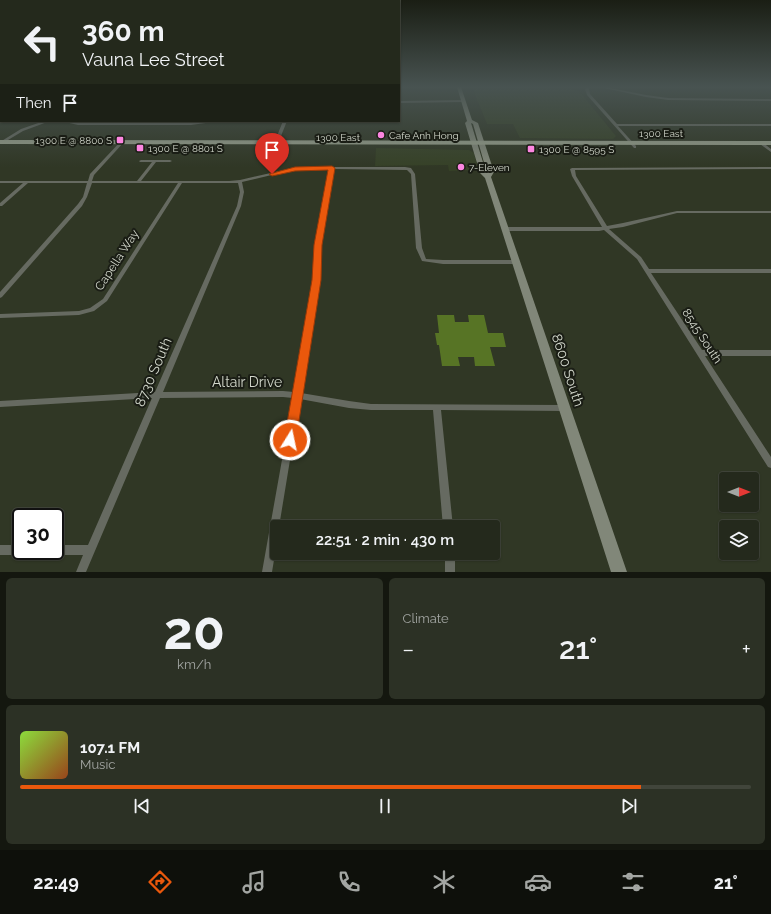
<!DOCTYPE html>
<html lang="en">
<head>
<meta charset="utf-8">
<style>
	body { margin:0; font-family:Raleway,sans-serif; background:#2c3125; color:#f1f3f6; height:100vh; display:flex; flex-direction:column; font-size:15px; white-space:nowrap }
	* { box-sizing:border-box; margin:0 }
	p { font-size:13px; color:#a3a6a3 }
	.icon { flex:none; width:22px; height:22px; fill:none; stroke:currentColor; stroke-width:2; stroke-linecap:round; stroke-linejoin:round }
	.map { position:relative; height:572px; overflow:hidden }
	.sheet { display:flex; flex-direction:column; gap:6px; padding:6px; background:#14170f; flex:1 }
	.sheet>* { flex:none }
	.banner { position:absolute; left:0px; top:0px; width:400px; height:122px; box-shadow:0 1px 3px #0004,0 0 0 1px #41453b; background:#24291c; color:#f1f3f6; overflow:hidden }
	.needle { width:26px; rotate:90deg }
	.buttons { position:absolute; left:719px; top:472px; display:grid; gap:8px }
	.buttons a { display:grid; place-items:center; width:40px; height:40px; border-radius:4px; background:#24291c; box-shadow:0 1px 3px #0004,0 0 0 1px #41453b; font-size:20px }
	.speed { position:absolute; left:12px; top:508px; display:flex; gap:8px; font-size:20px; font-weight:700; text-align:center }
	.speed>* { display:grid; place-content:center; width:52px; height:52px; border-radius:50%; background:#24291c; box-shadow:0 1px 3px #0004,0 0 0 1px #41453b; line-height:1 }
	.speed .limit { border:2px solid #111; border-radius:6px; background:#fff; color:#111 }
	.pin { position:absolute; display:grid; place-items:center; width:34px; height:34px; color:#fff; margin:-41px -17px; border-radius:50% 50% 50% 0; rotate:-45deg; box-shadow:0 0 4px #0007 }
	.pin .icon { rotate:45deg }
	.me { position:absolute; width:44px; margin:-22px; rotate:10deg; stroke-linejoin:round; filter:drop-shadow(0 0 3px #0008) }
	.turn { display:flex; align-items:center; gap:14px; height:84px; padding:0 16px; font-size:18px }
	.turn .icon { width:52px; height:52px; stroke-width:2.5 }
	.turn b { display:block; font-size:28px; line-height:34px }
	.then { display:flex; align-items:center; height:38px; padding:0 16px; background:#0003; gap:8px; font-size:15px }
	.big { font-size:30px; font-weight:600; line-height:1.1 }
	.sheet .card { flex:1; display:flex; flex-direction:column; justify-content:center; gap:6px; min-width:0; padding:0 14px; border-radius:6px; background:#2c3125 }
	.sheet .dial { align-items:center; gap:0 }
	.dial b { font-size:52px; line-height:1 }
	.song { display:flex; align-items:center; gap:12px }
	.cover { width:48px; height:48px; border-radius:6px; background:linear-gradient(135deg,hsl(90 70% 55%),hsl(20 70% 35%)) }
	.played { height:4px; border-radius:2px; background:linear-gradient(90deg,#ea580c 85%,#41453b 85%) }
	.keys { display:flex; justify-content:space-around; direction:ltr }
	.heat { display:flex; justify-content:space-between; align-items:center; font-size:22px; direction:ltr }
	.sheet .tiles { flex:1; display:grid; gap:6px; grid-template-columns:1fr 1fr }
	.card:last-child { grid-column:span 2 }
	.trip { position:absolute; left:270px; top:520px; width:230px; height:40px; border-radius:4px; background:#24291c; box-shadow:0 1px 3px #0004,0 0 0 1px #41453b; font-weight:600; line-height:40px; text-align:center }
	.dock { display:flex; height:64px; justify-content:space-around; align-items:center; background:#0e100b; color:#a3a6a3 }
	.dock .icon { width:28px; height:28px }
	.dock .on { color:#ea580c }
	.dock b { font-size:18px; color:#f1f3f6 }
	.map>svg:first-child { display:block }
	.built { fill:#364127 }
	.building { fill:#577425 }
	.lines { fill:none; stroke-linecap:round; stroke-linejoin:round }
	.street { fill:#666a61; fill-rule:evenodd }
	.secondary { fill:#818779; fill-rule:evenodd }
	.primary { fill:#969e8b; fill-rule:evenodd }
	.route { fill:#ea580c; stroke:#983908 }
	.poi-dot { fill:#fd86e1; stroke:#1a1d15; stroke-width:1.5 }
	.labels { text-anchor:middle; stroke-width:4; stroke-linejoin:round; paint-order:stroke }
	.far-street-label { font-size:10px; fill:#d2d7cb; stroke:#1a1d15 }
	.far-poi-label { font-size:10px; fill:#d2d7cb; stroke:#1a1d15; text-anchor:start }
	.street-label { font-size:12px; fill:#d2d7cb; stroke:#1a1d15 }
	.near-street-label { font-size:14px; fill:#d2d7cb; stroke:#1a1d15 }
</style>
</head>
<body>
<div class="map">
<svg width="771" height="572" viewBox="0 0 771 572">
	<rect width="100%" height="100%" fill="#303725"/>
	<path class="built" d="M 472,87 L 561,87 L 579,91 L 616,136 L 613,139 L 520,138 L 513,124 L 487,124 Z
		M 376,148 L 469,150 L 474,153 L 478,170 L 449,171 L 448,165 L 375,166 Z"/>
	<path class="building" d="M 437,315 L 454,315 L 455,322 L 469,322 L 468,315 L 484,315 L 488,333 L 503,333 L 506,347 L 490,347 L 495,366 L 475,366 L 474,357 L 458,357 L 460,366 L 442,366 L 439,345 L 437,345 L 435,333 L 439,333 Z"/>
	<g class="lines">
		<path class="street" d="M 587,87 L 591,87 L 589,89 L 590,94 L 617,124 L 771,124 L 771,126 L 618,126 L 636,146 L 636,148 L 634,148 L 587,95 L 585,89 Z
			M 599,87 L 605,87 L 646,95 L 668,98 L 771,99 L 771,101 L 668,100 L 646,97 Z
			M 464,100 L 465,101 L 463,102 L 399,103 L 399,101 Z
			M 44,121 L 50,121 L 23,131 L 3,143 L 0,142 L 21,129 Z
			M 61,121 L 68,121 L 78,123 L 191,123 L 205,121 L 215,121 L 213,122 L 191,125 L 78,125 Z
			M 283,121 L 287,121 L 277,146 L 274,147 L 273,146 Z
			M 121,141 L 124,142 L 94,175 L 92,181 L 137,181 L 152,162 L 140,162 L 139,161 L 141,160 L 170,160 L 172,161 L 170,162 L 156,162 L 141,181 L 229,181 L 240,180 L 284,170 L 307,167 L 405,167 L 411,168 L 415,174 L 422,248 L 426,259 L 443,260 L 517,260 L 520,262 L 517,264 L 443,264 L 422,261 L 416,248 L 411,174 L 407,170 L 334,169 L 321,245 L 320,280 L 301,393 L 349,401 L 371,404 L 565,405 L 568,406 L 569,408 L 568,410 L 565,411 L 441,410 L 453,527 L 443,527 L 433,410 L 371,410 L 349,408 L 300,399 L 279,527 L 277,527 L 277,542 L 272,572 L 262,572 L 293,398 L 283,397 L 160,398 L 86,572 L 76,572 L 83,555 L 55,555 L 52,553 L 51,551 L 55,551 L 55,545 L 88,545 L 152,398 L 0,407 L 0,401 L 155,392 L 237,206 L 240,192 L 238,183 L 182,183 L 107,301 L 94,311 L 79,315 L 0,318 L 0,314 L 79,311 L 90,308 L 103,299 L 178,183 L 92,183 L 87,197 L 82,206 L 2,297 L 0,298 L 0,292 L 78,204 L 83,197 L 87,183 L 28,183 L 2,206 L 0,206 L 0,203 L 23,183 L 0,183 L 0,181 L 88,181 L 90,174 ZM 307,169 L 330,169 L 315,245 L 314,280 L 294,392 L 283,391 L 163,392 L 241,206 L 244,192 L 242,182 L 284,172 Z
			M 760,142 L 762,142 L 771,149 L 771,152 L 760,144 Z
			M 771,167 L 771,169 L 575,170 L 576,176 L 607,226 L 623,223 L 677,211 L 771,211 L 771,213 L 677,213 L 623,227 L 609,229 L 641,257 L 649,269 L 771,269 L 771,273 L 651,273 L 702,350 L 771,350 L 771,356 L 705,356 L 771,457 L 771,468 L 768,467 L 637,259 L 604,230 L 599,231 L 506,231 L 503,229 L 506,227 L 602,227 L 572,176 L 570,169 L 572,168 Z
			M 0,545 L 21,545 L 21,551 L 25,551 L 24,553 L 21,555 L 0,555 Z
			M 445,553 L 455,553 L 455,572 L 445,572 Z"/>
		<path class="secondary" d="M 457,87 L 461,87 L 472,120 L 478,123 L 494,172 L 491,177 L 627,572 L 611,572 L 485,178 L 480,173 L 465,123 L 467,121 ZM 471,123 L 473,124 L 487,173 L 486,172 Z"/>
		<path class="primary" d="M 0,140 L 771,141 L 771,145 L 0,144 Z"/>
	</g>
	<linearGradient id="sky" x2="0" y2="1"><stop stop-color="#1a1e14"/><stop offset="0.52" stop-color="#485351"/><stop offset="1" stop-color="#485351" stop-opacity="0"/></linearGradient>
	<rect width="771" height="167" fill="url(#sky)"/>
	<path class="route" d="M 332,166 L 335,168 L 322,245 L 321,280 L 296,440 L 294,443 L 290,445 L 286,443 L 284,440 L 312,280 L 314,245 L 328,170 L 295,171 L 272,176 L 269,174 L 295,167 Z"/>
	<g class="poi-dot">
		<circle cx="381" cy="135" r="4"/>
		<rect x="116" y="136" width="8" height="8" rx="2"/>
		<rect x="136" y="144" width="8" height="8" rx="2"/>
		<rect x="527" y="145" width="8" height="8" rx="2"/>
		<circle cx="461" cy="167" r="4"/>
	</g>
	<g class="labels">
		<g class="far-street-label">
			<text x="661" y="137">1300 East</text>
			<text x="338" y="141">1300 East</text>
		</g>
		<g class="far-poi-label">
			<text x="389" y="139">Cafe Anh Hong</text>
			<text x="112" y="144" text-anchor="end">1300 E @ 8800 S</text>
			<text x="148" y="152">1300 E @ 8801 S</text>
			<text x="539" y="153">1300 E @ 8595 S</text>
			<text x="469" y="171">7-Eleven</text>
		</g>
		<g class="street-label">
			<text transform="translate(117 260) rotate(-57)" y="4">Capella Way</text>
			<text transform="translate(702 336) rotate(57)" y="4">8545 South</text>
		</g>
		<g class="near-street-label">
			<text transform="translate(568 370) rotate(72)" y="5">8600 South</text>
			<text transform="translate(153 372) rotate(-67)" y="5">8730 South</text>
			<text x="247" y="387">Altair Drive</text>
		</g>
	</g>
</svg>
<div class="buttons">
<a><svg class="needle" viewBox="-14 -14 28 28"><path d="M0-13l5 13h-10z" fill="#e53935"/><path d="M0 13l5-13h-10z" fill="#a3a6a3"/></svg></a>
<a><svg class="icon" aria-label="layers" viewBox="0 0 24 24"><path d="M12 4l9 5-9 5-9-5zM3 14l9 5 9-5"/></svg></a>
</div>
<div class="speed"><div class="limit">30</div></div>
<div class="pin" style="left:272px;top:174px;background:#d93025"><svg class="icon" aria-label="arrive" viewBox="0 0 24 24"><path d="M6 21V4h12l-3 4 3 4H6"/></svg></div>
<svg class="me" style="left:290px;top:440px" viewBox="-20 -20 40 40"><circle r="17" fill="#ea580c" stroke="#fff" stroke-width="3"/><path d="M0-11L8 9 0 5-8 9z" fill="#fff"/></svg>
<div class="trip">22:51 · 2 min · 430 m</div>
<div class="banner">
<div class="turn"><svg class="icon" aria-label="left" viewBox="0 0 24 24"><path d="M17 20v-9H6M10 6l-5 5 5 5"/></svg><div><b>360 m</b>Vauna Lee Street</div></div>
<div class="then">Then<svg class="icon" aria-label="arrive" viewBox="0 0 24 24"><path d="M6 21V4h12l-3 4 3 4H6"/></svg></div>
</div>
</div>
<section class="sheet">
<div class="tiles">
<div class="card dial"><b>20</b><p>km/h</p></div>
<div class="card"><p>Climate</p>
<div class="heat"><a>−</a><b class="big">21°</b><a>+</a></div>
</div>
<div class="card">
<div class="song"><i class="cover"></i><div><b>107.1 FM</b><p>Music</p></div></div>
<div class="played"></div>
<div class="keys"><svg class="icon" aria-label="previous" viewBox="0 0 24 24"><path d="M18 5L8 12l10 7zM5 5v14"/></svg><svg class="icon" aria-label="pause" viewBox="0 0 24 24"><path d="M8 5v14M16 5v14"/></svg><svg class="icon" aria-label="next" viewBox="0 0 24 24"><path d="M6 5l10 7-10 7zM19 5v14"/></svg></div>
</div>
</div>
</section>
<nav class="dock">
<b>22:49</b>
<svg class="icon on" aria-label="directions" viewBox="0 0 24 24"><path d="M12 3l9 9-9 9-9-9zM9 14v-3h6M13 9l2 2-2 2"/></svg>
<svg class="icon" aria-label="music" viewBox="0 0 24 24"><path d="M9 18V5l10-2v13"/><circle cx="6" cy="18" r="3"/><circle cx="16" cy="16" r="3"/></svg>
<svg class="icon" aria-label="phone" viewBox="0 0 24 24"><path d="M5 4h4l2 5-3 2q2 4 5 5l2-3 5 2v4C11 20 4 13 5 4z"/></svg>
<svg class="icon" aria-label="climate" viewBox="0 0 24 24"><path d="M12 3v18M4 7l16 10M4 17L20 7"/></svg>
<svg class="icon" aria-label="car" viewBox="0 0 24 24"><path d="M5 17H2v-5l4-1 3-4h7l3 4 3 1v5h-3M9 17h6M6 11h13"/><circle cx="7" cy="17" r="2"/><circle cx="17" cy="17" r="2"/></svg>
<svg class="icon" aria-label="filters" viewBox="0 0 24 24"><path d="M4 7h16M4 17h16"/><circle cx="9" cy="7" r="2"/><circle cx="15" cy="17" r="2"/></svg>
<b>21°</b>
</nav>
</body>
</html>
